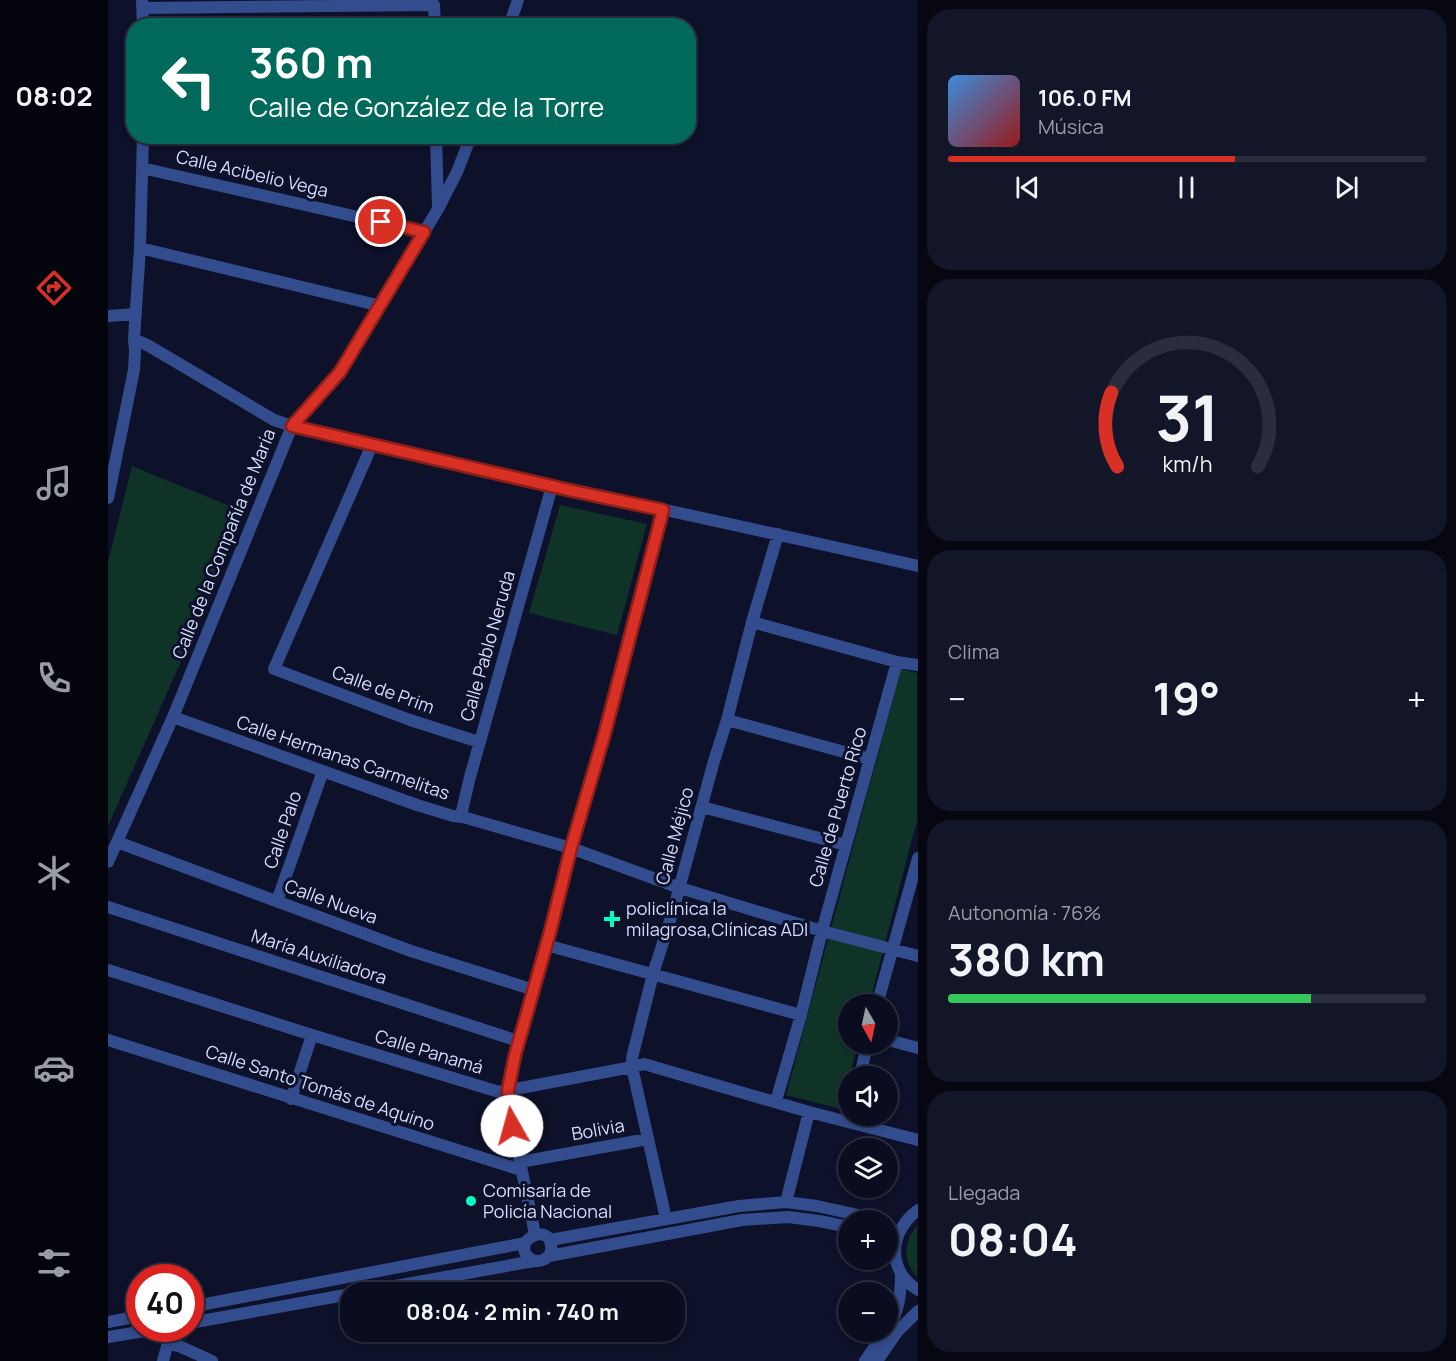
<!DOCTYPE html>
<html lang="es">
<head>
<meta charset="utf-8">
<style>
	body { margin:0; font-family:Manrope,sans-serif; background:#131628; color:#f1f3f6; height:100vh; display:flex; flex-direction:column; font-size:22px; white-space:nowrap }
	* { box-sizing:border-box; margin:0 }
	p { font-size:20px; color:#999ca4 }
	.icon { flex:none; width:33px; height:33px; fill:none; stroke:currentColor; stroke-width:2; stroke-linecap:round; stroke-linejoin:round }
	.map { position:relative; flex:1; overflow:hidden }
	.side { display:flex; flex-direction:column; gap:9px; padding:9px; background:#060711; width:538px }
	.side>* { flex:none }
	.hud { position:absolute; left:18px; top:18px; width:570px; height:126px; border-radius:24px; box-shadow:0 3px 9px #0003,0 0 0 2px #2a2d3d; background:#00695c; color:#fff; overflow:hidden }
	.needle { width:39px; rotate:171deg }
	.controls { position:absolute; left:730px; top:994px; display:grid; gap:12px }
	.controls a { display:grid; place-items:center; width:60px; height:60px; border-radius:50%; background:#0a0d1f; box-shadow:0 3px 9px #0003,0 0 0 2px #2a2d3d; font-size:30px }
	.speed { position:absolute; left:18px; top:1264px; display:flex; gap:12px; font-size:30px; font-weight:700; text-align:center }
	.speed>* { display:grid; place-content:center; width:78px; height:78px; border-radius:50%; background:#0a0d1f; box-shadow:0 3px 9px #0003,0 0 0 2px #2a2d3d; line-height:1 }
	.speed .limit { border:9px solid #d22; background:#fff; color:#111 }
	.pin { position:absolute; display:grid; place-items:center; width:51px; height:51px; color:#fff; margin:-26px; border:3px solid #fff; border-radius:50%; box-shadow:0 2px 6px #0007 }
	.me { position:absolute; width:66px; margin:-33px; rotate:353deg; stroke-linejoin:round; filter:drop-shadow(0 0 4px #0008) }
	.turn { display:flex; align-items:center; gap:21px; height:126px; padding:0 24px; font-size:27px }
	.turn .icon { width:78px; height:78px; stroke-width:2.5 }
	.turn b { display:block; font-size:42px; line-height:51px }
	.big { font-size:45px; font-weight:700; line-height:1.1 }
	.side .card { flex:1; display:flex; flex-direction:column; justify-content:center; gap:9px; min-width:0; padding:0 21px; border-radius:24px; background:#131628 }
	.side .dial { align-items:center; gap:0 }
	.dial svg { height:156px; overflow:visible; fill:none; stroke:#2a2d3d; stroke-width:7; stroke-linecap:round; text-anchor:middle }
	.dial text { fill:#f1f3f6; stroke:none }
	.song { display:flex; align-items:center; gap:18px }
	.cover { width:72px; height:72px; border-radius:9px; background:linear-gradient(135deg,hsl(210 70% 55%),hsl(0 70% 35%)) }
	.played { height:6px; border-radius:3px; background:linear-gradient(90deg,#d93025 60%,#2a2d3d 60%) }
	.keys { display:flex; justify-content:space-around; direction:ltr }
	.heat { display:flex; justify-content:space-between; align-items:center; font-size:33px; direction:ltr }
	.charge { height:9px; border-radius:4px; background:linear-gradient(90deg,#34c759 76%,#2a2d3d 0) }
	.trip { position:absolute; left:232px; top:1282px; width:345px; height:60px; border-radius:24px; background:#0a0d1f; box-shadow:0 3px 9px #0003,0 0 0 2px #2a2d3d; font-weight:700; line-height:60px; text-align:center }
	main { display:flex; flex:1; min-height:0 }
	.menu { display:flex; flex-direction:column; width:108px; justify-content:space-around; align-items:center; background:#04050c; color:#999ca4 }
	.menu .icon { width:42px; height:42px }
	.menu .current { color:#d93025 }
	.menu b { font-size:27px; color:#f1f3f6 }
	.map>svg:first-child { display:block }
	.green { fill:#0f3327 }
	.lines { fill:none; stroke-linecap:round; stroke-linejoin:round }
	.minor { stroke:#334c8d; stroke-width:12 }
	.route-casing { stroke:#8d1f18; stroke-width:15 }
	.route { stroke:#d93025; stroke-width:10 }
	.poi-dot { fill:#01ffc9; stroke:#0d1129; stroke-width:2 }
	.labels { text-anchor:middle; stroke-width:6; stroke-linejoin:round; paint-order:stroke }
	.street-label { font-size:18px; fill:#d5ddff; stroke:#0d1129 }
	.poi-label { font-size:18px; fill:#d5ddff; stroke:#0d1129; text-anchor:start }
</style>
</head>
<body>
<main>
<nav class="menu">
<b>08:02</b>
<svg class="icon current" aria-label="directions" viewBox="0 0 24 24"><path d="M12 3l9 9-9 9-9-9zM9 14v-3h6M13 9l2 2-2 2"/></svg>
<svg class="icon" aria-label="music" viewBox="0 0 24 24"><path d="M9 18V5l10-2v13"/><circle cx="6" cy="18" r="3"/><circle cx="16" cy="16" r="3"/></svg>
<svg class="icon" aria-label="phone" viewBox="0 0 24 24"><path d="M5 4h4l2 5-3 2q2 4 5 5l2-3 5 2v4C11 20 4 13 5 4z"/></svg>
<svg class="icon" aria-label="climate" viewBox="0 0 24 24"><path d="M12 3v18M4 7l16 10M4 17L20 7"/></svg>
<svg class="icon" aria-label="car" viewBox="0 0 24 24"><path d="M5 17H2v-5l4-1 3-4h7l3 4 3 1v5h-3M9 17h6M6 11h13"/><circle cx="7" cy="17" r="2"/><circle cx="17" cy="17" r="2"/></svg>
<svg class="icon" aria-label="filters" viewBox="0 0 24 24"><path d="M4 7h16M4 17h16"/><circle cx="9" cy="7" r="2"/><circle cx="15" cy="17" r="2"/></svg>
</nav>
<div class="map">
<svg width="810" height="1361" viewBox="0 0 810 1361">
	<rect width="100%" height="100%" fill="#0d1129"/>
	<path class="green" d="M 24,466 L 134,511 L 99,603 L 0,826 L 0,562 Z
		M 452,505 L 539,524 L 509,635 L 421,613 Z
		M 793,669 L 809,673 L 809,820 L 761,1005 L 741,1005 L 741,1044 L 750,1044 L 733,1109 L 678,1095 Z
		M 809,1226 L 809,1276 C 795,1263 795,1240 809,1226 Z"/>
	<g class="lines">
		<path class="minor" d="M 34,1 L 35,26
			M 35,8 L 326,5 L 327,26
			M 401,26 L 410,0
			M 328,136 L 330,207
			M 34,168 L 316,232
			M 32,248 L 273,306
			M 0,316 L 28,314
			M 26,339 L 41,346 L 166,420 L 184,426 C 392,476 601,518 810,566
			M 264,445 L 166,669 L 302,720 L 371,742
			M 0,498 L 26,370 L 27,352 L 26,339 L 32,248 L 35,136
			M 644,622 L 789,662 L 810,665
			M 65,717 L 309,805 L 345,816 L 355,817 L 463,848 L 572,888 L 714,931 L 810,956
			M 619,720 L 762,759
			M 594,807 L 738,845
			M 355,817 L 354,811 L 362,777 L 444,486
			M 9,842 L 303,951 L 426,990
			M 0,862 L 65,717 L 184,426 L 226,379 L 237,364 L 330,209 L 349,172 L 363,136
			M 169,901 L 215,771
			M 0,907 L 410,1041
			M 438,945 L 693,1015
			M 0,970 L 204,1035 L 391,1092 L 524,1067 L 536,1064 L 701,1112 L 810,1140
			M 769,1005 L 810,858
			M 0,1040 L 413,1170
			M 780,1040 L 810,1048
			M 752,1077 L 759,1044
			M 183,1099 L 204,1035
			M 668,1101 L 693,1015 L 714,931 L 789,662
			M 412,1162 L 540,1139
			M 678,1202 L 701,1112
			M 810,1210 C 781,1231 778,1270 810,1290
			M 558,1219 L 524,1067 L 524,1058 L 545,974 L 565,911 L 606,761 L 619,720 L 644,622 L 670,534
			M 427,1234 L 401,1109 L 401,1090 L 403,1070 L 442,932 L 463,848 L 496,736 L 555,510
			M 442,1240 L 631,1206 L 678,1202 L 709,1206 L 777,1221
			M 441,1256 L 634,1220 L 680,1217 L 711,1221 L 741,1227
			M 82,1307 L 417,1243
			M 0,1322 L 32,1316
			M 82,1323 L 426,1261 C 436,1262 445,1256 443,1245 C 440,1220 397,1245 426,1261
			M 780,1328 C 791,1312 793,1293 793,1274
			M 0,1337 L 49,1329
			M 60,1344 L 71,1346 L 104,1361
			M 55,1361 L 59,1346 L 60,1329
			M 757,1361 L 777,1332
			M 769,1361 L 789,1332 L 810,1311"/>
	</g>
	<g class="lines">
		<defs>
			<path id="route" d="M 273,222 L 316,232 L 232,372 L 184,426 L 465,491 L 555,510 L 496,736 L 463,848 L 442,932 L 407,1055 L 400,1090 L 401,1108 L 404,1126"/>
		</defs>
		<use href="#route" class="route-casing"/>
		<use href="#route" class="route"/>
	</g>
	<g class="poi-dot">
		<path d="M501 910h6v6h6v6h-6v6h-6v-6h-6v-6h6z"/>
		<circle cx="363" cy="1201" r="6"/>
	</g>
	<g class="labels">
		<g class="street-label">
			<text transform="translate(144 174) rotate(13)" y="6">Calle Acibelio Vega</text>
			<text transform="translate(116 544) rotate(-68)" y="6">Calle de la Compañía de María</text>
			<text transform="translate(380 646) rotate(-74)" y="6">Calle Pablo Neruda</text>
			<text transform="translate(275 690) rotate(20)" y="6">Calle de Prim</text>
			<text transform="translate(235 758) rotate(19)" y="6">Calle Hermanas Carmelitas</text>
			<text transform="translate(730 807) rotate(-74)" y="6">Calle de Puerto Rico</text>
			<text transform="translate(175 830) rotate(-71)" y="6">Calle Palo</text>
			<text transform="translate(567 836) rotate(-75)" y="6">Calle Méjico</text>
			<text transform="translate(223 902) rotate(20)" y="6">Calle Nueva</text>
			<text transform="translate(211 957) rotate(18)" y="6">María Auxiliadora</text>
			<text transform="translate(321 1052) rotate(17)" y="6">Calle Panamá</text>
			<text transform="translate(212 1088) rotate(18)" y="6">Calle Santo Tomás de Aquino</text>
			<text transform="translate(490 1130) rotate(-10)" y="6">Bolivia</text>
		</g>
		<g class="poi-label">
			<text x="518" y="915">policlínica la<tspan x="518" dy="21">milagrosa,Clínicas ADI</tspan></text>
			<text x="375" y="1197">Comisaría de<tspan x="375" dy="21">Policía Nacional</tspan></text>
		</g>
	</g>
</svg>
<div class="controls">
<a><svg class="needle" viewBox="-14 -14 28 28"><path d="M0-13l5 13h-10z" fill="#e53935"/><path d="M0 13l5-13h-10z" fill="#999ca4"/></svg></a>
<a><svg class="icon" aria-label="sound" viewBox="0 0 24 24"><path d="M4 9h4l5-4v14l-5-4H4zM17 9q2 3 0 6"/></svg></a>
<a><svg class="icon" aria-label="layers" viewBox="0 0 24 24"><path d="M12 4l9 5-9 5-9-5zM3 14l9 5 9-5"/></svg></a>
<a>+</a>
<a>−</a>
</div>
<div class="speed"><div class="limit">40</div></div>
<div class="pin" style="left:273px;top:222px;background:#d93025"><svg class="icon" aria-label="arrive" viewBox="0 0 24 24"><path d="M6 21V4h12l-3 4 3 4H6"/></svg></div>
<svg class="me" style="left:404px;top:1126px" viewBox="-20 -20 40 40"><circle r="19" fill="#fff"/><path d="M0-13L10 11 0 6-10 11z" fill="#d93025"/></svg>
<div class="trip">08:04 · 2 min · 740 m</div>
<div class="hud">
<div class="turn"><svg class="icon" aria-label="left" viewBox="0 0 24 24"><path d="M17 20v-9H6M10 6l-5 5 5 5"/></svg><div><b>360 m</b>Calle de González de la Torre</div></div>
</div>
</div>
<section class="side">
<div class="card">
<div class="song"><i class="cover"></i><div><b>106.0 FM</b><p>Música</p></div></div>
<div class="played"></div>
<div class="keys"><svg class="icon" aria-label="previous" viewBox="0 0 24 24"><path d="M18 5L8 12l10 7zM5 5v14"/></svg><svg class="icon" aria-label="pause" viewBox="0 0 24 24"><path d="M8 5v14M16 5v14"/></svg><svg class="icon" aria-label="next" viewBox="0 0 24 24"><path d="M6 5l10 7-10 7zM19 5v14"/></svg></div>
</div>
<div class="card dial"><svg viewBox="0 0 100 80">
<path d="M14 69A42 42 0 1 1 86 69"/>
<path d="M14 69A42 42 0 0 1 11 31" stroke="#d93025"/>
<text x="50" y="56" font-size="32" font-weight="700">31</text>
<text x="50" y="72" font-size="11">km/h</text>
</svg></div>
<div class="card"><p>Clima</p>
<div class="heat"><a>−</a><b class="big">19°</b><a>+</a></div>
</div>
<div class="card"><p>Autonomía · 76%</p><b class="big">380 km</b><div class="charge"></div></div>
<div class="card"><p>Llegada</p><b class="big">08:04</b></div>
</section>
</main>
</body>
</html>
